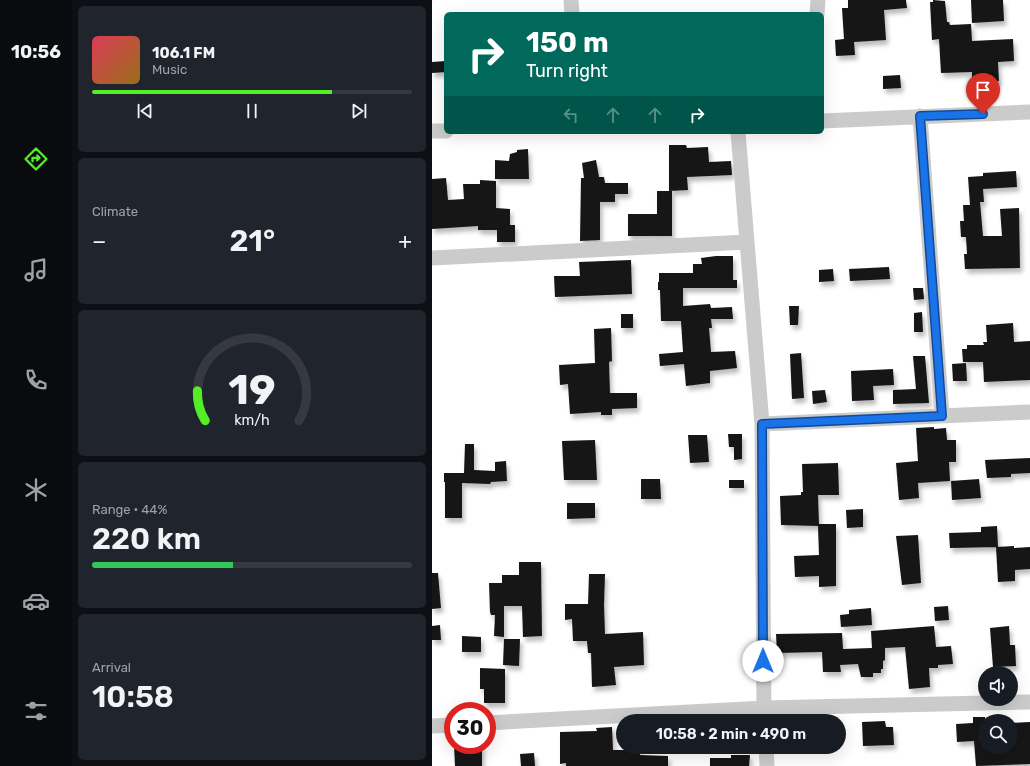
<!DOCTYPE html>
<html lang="en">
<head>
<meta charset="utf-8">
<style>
	body { margin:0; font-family:Rubik,sans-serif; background:#20242c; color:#f1f3f6; height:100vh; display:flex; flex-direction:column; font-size:15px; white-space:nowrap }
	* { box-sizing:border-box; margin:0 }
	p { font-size:13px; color:#9ea1a6 }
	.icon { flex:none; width:22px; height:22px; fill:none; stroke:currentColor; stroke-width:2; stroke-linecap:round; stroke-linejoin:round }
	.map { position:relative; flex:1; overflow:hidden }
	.panel { display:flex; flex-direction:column; gap:6px; padding:6px; background:#0d0f14; width:360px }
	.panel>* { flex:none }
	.banner { position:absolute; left:12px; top:12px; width:380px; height:122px; border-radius:6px; box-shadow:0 4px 16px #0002; background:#00695c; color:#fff; overflow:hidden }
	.tools { position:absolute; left:546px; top:666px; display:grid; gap:8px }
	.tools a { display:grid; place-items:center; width:40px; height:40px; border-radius:50%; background:#171b24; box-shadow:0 4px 16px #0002; font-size:20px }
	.speed { position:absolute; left:12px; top:702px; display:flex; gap:8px; font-size:20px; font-weight:700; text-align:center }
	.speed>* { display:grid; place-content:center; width:52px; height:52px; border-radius:50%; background:#171b24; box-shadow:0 4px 16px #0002; line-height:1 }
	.speed .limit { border:6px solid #d22; background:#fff; color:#111 }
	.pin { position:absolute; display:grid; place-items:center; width:34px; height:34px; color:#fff; margin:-41px -17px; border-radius:50% 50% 50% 0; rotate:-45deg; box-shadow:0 0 4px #0007 }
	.pin .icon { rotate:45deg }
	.me { position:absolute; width:44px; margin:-22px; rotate:0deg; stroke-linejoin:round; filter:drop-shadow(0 0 3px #0008) }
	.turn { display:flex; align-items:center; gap:14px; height:84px; padding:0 16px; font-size:18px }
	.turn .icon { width:52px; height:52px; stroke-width:2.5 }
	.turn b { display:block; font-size:28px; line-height:34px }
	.lanes { display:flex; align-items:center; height:38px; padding:0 16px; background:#0003; justify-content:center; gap:20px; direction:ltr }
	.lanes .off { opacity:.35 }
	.big { font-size:30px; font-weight:600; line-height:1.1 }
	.panel .widget { flex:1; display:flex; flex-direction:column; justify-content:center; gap:6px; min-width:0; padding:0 14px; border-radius:6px; background:#20242c }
	.panel .dial { align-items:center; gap:0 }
	.dial svg { height:104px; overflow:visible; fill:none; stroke:#363941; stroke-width:7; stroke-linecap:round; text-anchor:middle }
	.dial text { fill:#f1f3f6; stroke:none }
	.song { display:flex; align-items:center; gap:12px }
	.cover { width:48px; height:48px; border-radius:6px; background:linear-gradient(135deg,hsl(350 70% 55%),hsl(40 70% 35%)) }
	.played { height:4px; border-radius:2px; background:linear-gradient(90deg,#52ee26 75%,#363941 75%) }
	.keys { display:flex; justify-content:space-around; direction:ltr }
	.heat { display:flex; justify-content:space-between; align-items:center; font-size:22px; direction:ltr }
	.charge { height:6px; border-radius:3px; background:linear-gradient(90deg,#34c759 44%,#363941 0) }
	.trip { position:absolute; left:184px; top:714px; width:230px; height:40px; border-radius:20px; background:#171b24; box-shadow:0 4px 16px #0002; font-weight:600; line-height:40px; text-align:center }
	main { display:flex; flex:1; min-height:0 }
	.tabs { display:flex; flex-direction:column; width:72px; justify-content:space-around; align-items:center; background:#090b0e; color:#9ea1a6 }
	.tabs .icon { width:28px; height:28px }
	.tabs .on { color:#52ee26 }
	.tabs b { font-size:18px; color:#f1f3f6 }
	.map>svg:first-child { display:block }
	.building { fill:#151515; filter:url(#shadow) }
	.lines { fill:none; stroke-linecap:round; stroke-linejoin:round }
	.minor { stroke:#cbcbcb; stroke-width:15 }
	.route-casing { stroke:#114b97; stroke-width:10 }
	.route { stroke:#1a73e8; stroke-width:7 }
</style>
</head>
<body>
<main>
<nav class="tabs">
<b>10:56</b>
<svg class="icon on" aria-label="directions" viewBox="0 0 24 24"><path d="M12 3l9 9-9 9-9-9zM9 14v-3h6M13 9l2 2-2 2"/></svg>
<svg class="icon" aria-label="music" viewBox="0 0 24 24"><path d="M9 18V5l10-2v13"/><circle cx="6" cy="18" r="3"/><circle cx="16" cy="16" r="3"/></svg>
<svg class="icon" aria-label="phone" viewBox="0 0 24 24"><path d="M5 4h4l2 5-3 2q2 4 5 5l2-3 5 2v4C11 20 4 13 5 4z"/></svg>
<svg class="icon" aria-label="climate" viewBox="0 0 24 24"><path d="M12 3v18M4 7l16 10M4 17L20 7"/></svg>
<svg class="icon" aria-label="car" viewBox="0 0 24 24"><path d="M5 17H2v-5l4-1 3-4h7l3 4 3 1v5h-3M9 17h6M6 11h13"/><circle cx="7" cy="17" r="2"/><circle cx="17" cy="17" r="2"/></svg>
<svg class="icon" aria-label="filters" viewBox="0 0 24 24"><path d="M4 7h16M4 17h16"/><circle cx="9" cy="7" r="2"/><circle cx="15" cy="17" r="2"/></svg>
</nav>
<section class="panel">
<div class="widget">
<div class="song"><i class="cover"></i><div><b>106.1 FM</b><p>Music</p></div></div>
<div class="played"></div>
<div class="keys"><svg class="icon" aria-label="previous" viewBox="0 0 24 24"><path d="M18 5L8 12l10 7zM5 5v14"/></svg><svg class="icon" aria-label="pause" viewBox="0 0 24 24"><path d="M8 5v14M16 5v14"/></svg><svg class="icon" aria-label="next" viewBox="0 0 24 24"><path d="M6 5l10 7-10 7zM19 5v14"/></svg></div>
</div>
<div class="widget"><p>Climate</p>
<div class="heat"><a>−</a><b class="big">21°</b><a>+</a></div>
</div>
<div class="widget dial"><svg viewBox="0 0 100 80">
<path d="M14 69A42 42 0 1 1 86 69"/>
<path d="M14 69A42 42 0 0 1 8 46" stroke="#52ee26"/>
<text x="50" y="56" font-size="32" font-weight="700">19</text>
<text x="50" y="72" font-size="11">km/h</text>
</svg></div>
<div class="widget"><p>Range · 44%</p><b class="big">220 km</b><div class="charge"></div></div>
<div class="widget"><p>Arrival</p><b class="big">10:58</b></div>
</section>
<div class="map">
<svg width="598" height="766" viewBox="0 0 598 766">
	<defs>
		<filter id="shadow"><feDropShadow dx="2.5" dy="4.5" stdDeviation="2" flood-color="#0004"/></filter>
	</defs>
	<rect width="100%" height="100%" fill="#fff"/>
	<path class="building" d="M 416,0 L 474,0 L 475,8 L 452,10 L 454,40 L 422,42 L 423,55 L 404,56 L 403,40 L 412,39 L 410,8 L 416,8 Z
		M 501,0 L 513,1 L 515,22 L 517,22 L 518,25 L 539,24 L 540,41 L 581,39 L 582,61 L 566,62 L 567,81 L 540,82 L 540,72 L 509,73 L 507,39 L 500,40 L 498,2 L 501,2 Z
		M 539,0 L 571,0 L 572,21 L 540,23 Z
		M 14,61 L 14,72 L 0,73 L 0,62 Z
		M 468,75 L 469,88 L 451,89 L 451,76 Z
		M 237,145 L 254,145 L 255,148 L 276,147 L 277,162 L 299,161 L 300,175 L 255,177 L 256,190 L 237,191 Z
		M 96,149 L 97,179 L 63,179 L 63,160 L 77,161 L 78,154 L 85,152 L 85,150 Z
		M 164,160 L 167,177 L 172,177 L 173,183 L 196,183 L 196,194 L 183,194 L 183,202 L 168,202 L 168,240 L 148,241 L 149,178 L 152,178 L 150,163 Z
		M 584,171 L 585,187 L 551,189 L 552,202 L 548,202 L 551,236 L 570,236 L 568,209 L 587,208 L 588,268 L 533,269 L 532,254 L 535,254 L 534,237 L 529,237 L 528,221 L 532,221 L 531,205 L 538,205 L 536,177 L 551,176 L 551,173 Z
		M 14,178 L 16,200 L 32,199 L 31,184 L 48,184 L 48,180 L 64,181 L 64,208 L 78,209 L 78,225 L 83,225 L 83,242 L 65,242 L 65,230 L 46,230 L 46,226 L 0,229 L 0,179 Z
		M 225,191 L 240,191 L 240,236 L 196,236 L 196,214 L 225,214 Z
		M 284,256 L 301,256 L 301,280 L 305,280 L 305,288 L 251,288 L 251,306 L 278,304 L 279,308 L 300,307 L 301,319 L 279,319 L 280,328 L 277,328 L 279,352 L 303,351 L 305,368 L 278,371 L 278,383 L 254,386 L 252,364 L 228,366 L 227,354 L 251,352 L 249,321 L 229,321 L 228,290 L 226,290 L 226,282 L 227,282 L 227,273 L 261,273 L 261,264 L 270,264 L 269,258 Z
		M 199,260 L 200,294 L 123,297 L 122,276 L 148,276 L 147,262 Z
		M 457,267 L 458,279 L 418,281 L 417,269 Z
		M 401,269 L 402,281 L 387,282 L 387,270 Z
		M 481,288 L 491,288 L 492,299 L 482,300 Z
		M 357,306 L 367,306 L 366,325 L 358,325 Z
		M 490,312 L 491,332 L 482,332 L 482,313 Z
		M 189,314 L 201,314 L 201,328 L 189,328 Z
		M 581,323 L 582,342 L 598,341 L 598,380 L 552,382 L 551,362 L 531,362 L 530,349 L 535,349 L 535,345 L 552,345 L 551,342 L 555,342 L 554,325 Z
		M 179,328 L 180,361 L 177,362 L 178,393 L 205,393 L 205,408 L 180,409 L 180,415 L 169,415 L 169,412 L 138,414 L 136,384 L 128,385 L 127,365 L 163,363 L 162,329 Z
		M 369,353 L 372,398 L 360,399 L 358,354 Z
		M 481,356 L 493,356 L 497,403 L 461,404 L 461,390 L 484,389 Z
		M 534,363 L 535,381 L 521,381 L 520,364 Z
		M 461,369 L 462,385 L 441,386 L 442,400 L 420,401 L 419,371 Z
		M 393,390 L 395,402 L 381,404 L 380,391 Z
		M 502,427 L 502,429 L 514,428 L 515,440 L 524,440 L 524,462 L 517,462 L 518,481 L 486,483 L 487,498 L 467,500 L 464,463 L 486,461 L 484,428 Z
		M 296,434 L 310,434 L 310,459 L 302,460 L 302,447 L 297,447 Z
		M 256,435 L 275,435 L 277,462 L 258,463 Z
		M 163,440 L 165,480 L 132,480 L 130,441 Z
		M 33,444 L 42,444 L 42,470 L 63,471 L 63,462 L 74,461 L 75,481 L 59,482 L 58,484 L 30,483 L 30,518 L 13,518 L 13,482 L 12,482 L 12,473 L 32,473 Z
		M 598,458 L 598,473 L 579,474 L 579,477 L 555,478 L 553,460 Z
		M 406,463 L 407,495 L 386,495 L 387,524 L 404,524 L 404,586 L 387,587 L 387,576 L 363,577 L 362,556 L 387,555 L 386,526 L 349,525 L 348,496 L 369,495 L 369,492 L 371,492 L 370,464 Z
		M 209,479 L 228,479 L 229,499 L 209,499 Z
		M 547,479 L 549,498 L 520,500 L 519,481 Z
		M 297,480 L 312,480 L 312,488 L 297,488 Z
		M 135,503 L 163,503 L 163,518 L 135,519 Z
		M 431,509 L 431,527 L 415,528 L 414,510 Z
		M 565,526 L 566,547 L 518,548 L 517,533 L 549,532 L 549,527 Z
		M 486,535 L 489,583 L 470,585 L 464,536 Z
		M 582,546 L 582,548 L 598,547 L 598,569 L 583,570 L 583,581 L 566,582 L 564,547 Z
		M 87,562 L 109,562 L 110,636 L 91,637 L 90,606 L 72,606 L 72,637 L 62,636 L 63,615 L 59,615 L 58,612 L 57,583 L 70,583 L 70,575 L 87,575 Z
		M 0,573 L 6,573 L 9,608 L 0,609 Z
		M 157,574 L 173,574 L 172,605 L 173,634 L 211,632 L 212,665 L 182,667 L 184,685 L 160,687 L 159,653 L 156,653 L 155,641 L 141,641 L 140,619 L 133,620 L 133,604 L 156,604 Z
		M 516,606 L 517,620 L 503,621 L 502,607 Z
		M 439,608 L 440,625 L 409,627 L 408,615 L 417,614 L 417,610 Z
		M 8,625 L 9,640 L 0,640 L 0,626 Z
		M 502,626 L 504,647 L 519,646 L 521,664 L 506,665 L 506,668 L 497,668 L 498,687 L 477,689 L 473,647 L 453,648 L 453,660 L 451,661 L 451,669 L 449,669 L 449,673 L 441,673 L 441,677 L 429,677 L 426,664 L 408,665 L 409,672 L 391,672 L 390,652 L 345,653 L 344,634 L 410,633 L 411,649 L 440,648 L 439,631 Z
		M 577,626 L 578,645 L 583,645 L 584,666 L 561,667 L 558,628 Z
		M 30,636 L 49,637 L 49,652 L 30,652 Z
		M 72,639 L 88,639 L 87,666 L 71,665 Z
		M 48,668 L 73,669 L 73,703 L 52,703 L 52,689 L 48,689 Z
		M 541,717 L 553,717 L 553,749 L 579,748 L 579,723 L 598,722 L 598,764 L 544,766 L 542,741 L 525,742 L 524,724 L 541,723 Z
		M 453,721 L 454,727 L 461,727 L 462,745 L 431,746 L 430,722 Z
		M 180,727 L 181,750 L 208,750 L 208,755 L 236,756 L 236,766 L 134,766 L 134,763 L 128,764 L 128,732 L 165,731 L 164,728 Z
		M 22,745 L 50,745 L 50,766 L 23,766 Z
		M 102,753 L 103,766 L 89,766 L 88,754 Z
		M 299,755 L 318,755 L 317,766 L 278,766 L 278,758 L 299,758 Z"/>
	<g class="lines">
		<path class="minor" d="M 139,0 L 140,14
			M 385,14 L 386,0
			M 488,116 L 510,416
			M 390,121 L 598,112
			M 0,131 L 14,131
			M 306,132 L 330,424 L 332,721
			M 0,258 L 315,242
			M 330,424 L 598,412
			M 55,723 L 332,708 L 598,702
			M 0,726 L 21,725
			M 334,747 L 335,766"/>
	</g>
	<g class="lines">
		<defs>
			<path id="route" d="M 331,661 L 330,424 L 510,416 L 488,116 L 551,114"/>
		</defs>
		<use href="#route" class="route-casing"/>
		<use href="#route" class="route"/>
	</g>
</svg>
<div class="tools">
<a><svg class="icon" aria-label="sound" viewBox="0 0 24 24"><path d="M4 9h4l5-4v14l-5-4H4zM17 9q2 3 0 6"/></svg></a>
<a><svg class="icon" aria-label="search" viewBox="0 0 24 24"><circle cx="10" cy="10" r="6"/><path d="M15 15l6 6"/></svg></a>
</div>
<div class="speed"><div class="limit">30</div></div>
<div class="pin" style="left:551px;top:114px;background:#d93025"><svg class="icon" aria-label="arrive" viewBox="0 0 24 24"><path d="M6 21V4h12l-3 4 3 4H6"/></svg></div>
<svg class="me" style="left:331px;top:661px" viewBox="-20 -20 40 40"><circle r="19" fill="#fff"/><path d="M0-13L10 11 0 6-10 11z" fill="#1a73e8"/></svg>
<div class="trip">10:58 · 2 min · 490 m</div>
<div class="banner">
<div class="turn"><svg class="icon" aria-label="right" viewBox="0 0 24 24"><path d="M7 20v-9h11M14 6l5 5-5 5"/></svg><div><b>150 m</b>Turn right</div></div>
<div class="lanes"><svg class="icon off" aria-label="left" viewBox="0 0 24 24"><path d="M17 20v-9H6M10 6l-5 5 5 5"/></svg><svg class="icon off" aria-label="ahead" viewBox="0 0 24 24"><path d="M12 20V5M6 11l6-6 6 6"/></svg><svg class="icon off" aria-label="ahead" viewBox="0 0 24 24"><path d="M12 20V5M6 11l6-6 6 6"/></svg><svg class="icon" aria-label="right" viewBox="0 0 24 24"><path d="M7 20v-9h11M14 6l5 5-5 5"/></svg></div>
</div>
</div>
</main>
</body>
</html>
